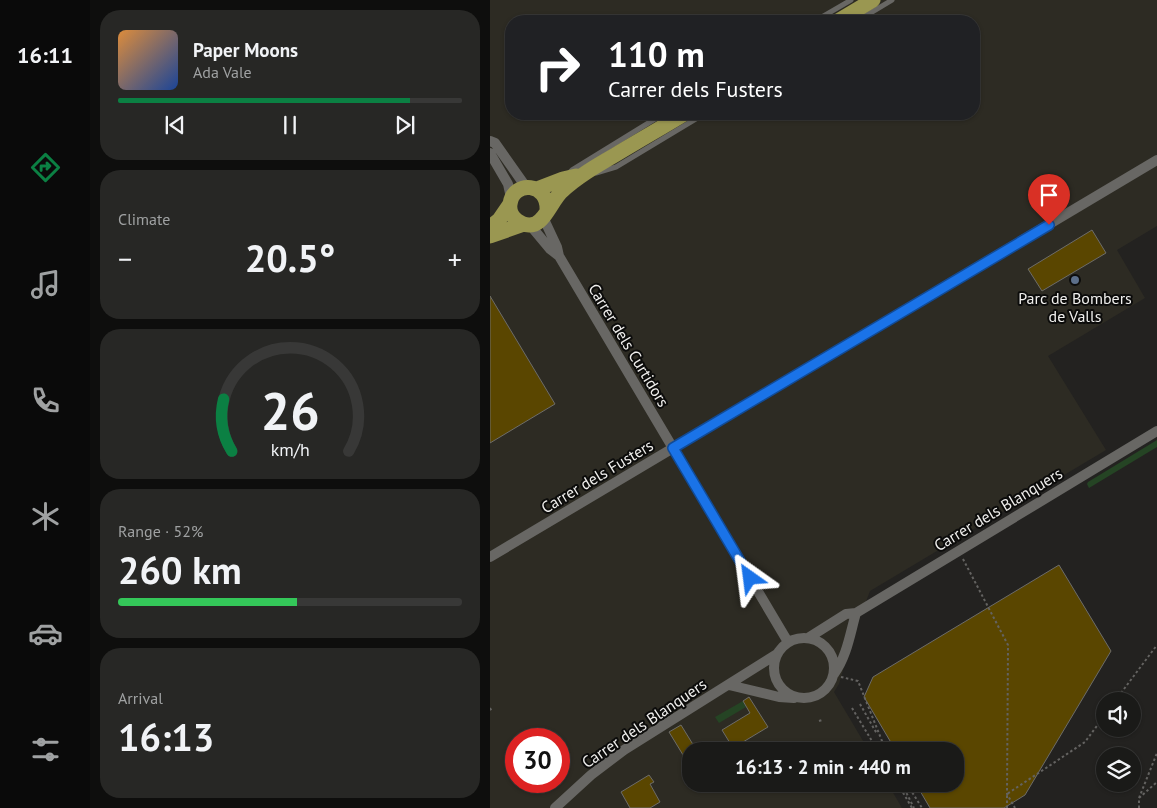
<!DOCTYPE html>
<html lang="en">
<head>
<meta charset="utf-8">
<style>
	body { margin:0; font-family:"PT Sans",sans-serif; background:#272725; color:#f1f3f6; height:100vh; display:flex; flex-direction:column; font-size:19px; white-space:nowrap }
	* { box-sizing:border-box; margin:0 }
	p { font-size:16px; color:#9fa1a2 }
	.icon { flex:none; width:28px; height:28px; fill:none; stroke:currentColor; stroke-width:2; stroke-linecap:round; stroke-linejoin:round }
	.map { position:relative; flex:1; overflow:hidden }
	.side { display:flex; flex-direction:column; gap:10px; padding:10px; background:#0e0e0d; width:400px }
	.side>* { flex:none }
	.hud { position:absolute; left:15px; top:15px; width:475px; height:105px; border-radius:20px; box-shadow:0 1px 4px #0004,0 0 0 1px #383837; background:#202124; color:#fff; overflow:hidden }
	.buttons { position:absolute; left:606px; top:692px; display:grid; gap:10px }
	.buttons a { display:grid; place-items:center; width:45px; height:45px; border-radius:50%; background:#1a1a18; box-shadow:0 1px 4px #0004,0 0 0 1px #383837; font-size:25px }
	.speed { position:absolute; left:15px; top:728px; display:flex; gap:10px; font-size:25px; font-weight:700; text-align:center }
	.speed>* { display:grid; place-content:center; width:65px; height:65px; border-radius:50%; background:#1a1a18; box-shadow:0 1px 4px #0004,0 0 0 1px #383837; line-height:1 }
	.speed .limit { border:8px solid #d22; background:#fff; color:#111 }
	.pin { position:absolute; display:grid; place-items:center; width:42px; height:42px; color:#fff; margin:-51px -21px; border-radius:50% 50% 50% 0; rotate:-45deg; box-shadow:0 0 5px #0007 }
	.pin .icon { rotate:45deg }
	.me { position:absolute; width:55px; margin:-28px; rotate:329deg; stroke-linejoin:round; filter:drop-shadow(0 0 4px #0008) }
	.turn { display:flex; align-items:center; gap:18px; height:105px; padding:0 20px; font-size:22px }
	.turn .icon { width:65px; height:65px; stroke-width:2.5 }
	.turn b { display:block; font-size:35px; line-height:42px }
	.big { font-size:38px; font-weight:700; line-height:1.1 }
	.side .tile { flex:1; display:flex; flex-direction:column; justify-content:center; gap:8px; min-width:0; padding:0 18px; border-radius:20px; background:#272725 }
	.side .dial { align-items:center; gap:0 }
	.dial svg { height:130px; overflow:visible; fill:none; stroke:#383837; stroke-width:7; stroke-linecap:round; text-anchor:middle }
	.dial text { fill:#f1f3f6; stroke:none }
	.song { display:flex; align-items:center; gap:15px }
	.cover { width:60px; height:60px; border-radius:8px; background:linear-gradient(135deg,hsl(30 70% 55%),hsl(220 70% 35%)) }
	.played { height:5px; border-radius:2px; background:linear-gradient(90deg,#0b8043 85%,#383837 85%) }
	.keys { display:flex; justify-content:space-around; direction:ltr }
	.heat { display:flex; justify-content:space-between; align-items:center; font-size:28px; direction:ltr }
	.charge { height:8px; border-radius:4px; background:linear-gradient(90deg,#34c759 52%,#383837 0) }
	.trip { position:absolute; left:192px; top:742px; width:282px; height:50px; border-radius:20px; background:#1a1a18; box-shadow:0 1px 4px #0004,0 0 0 1px #383837; font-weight:700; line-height:50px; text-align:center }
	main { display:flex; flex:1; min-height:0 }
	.tabs { display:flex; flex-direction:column; width:90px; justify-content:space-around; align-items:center; background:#0a0a0a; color:#9fa1a2 }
	.tabs .icon { width:35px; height:35px }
	.tabs .active { color:#0b8043 }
	.tabs b { font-size:22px; color:#f1f3f6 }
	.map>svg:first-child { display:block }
	.built { fill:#2d2b23; fill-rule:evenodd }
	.green { fill:#254424 }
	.building { fill:#5a4600; stroke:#6d6c69 }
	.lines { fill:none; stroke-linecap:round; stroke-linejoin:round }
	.path { stroke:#646361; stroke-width:2; stroke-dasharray:2.5 2.5; stroke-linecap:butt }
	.lane { stroke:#686764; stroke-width:5 }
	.street { stroke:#686764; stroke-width:10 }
	.primary { stroke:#9a9751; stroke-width:15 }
	.route-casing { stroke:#114b97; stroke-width:12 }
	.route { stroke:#1a73e8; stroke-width:9 }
	.service-dot { fill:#5c6f8a; stroke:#0c0c0b; stroke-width:2 }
	.labels { text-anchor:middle; stroke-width:4; stroke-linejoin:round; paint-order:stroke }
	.poi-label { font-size:16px; fill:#f0efed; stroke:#0c0c0b }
	.street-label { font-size:16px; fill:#f0efed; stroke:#0c0c0b }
</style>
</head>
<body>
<main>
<nav class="tabs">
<b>16:11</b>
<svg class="icon active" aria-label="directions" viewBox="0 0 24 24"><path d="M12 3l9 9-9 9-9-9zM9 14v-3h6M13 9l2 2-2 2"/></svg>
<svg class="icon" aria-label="music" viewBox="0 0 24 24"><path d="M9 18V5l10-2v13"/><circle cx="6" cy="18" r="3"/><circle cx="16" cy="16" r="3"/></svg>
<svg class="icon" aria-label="phone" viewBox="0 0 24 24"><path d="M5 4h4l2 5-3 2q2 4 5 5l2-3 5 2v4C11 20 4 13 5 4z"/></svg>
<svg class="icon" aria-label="climate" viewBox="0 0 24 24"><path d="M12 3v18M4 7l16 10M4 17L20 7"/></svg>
<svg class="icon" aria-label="car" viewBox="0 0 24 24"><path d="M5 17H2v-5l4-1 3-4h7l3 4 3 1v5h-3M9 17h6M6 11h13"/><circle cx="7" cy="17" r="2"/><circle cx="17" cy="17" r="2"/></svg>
<svg class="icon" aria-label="filters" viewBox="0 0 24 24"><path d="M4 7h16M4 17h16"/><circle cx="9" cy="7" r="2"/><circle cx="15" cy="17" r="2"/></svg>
</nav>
<section class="side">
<div class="tile">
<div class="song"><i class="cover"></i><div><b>Paper Moons</b><p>Ada Vale</p></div></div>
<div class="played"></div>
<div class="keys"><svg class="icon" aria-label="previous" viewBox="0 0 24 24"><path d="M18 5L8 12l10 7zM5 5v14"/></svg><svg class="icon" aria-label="pause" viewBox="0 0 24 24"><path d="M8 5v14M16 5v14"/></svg><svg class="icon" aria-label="next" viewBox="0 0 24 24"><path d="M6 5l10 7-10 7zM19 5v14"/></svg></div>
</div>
<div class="tile"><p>Climate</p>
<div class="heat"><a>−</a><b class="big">20.5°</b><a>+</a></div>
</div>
<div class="tile dial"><svg viewBox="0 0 100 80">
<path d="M14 69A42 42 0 1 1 86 69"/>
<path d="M14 69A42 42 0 0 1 9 37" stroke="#0b8043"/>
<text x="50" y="56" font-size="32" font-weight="700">26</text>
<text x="50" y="72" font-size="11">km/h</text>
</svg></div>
<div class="tile"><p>Range · 52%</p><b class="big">260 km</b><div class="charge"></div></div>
<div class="tile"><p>Arrival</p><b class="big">16:13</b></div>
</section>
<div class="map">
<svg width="667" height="808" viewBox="0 0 667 808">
	<rect width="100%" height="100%" fill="#232220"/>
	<path class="built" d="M 0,0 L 667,0 L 667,226 L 627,250 L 655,298 L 558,356 L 616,450 L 380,591 L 364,633 L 349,684 L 344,692 L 379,751 L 201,751 L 201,784 L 398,784 L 412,808 L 0,808 ZM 21,21 L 484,21 L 484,114 L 21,114 ZM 26,739 L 69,739 L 69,781 L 26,781 Z"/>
	<path class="green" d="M 667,440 L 667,447 L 599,488 L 597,484 L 598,482 Z
		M 253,701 L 256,707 L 229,723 L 225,717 Z"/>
	<path class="building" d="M 602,230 L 616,253 L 552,291 L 538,269 Z
		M 0,296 L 65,404 L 0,443 Z
		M 569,565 L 621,651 L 535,795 L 514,808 L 440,808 L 426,784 L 466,784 L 466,751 L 406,751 L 374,697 L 383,677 Z
		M 259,697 L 278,727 L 243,748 L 232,730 L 260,713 L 253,701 Z
		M 191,725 L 207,751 L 201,751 L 201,768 L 179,732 Z
		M 159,775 L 164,782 L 160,784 L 170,802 L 160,808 L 140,808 L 131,792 Z"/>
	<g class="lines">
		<path class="path" d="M 473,559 L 518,645 L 517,794 L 525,808
			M 351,677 L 368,681 L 396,751
			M 625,701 L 667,645
			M 370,704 L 387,734
			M 0,708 L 2,712
			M 362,708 L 388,751
			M 329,721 L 332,720
			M 394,744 L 398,751
			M 408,784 L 422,808
			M 412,784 L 424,808
			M 417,784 L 432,808
			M 649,798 L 667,753
			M 517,808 L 517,794 L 595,742 L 615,715
			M 649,808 L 649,798 L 667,782"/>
		<path class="lane" d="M 325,21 L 361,0
			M 367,21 L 402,0
			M 79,173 L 82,170 L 173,114
			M 106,173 L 126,167 L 214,114"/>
		<path class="street" d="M 0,141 L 5,143 L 36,187
			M 0,153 L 18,184 L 21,198
			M 53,217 L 67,247 L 69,256 L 298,642
			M 40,225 L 60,249 L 69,256
			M 0,557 L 667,160
			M284 668a30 30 0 1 1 60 0a30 30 0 1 1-60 0Z
			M 318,638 L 356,614 L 366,613 L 667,431
			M 344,674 C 357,656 360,634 366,613
			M 239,685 L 289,697 L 304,698
			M 65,808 L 101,775 L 134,750 L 287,654"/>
		<path class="primary" d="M 348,21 L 383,0
			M 47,189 L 73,179 L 86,176
			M 57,211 C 59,182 23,180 20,204 C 18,217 32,228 45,224 C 55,220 63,200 71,192 C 87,177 106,166 125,155 C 148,141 171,128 194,114
			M 0,227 L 9,220 L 20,204
			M 0,236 L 34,224"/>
	</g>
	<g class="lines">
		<defs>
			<path id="route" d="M 260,578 L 183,448 L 559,225"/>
		</defs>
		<use href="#route" class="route-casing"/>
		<use href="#route" class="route"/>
	</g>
	<circle class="service-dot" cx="585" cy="280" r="5"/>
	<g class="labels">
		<g class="poi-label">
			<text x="585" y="304">Parc de Bombers<tspan x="585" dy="18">de Valls</tspan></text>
		</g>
		<g class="street-label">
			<text transform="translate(139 345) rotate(59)" y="6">Carrer dels Curtidors</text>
			<text transform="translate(107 476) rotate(-31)" y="6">Carrer dels Fusters</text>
			<text transform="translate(508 509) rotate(-31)" y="6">Carrer dels Blanquers</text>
			<text transform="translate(154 723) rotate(-34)" y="6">Carrer dels Blanquers</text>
		</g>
	</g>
</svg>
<div class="buttons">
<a><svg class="icon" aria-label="sound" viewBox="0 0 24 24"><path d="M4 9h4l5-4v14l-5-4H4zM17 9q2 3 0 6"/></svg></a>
<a><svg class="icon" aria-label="layers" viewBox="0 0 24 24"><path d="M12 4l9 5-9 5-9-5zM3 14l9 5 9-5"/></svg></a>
</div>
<div class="speed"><div class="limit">30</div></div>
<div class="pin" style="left:559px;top:225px;background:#d93025"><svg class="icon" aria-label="arrive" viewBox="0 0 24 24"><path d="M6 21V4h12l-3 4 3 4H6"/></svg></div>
<svg class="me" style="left:260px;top:578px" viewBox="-20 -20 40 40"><path d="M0-17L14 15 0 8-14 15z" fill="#1a73e8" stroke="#fff" stroke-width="4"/></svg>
<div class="trip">16:13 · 2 min · 440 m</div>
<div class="hud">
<div class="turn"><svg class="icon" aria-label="right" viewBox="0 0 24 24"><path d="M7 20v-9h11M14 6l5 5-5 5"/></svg><div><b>110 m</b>Carrer dels Fusters</div></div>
</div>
</div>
</main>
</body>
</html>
